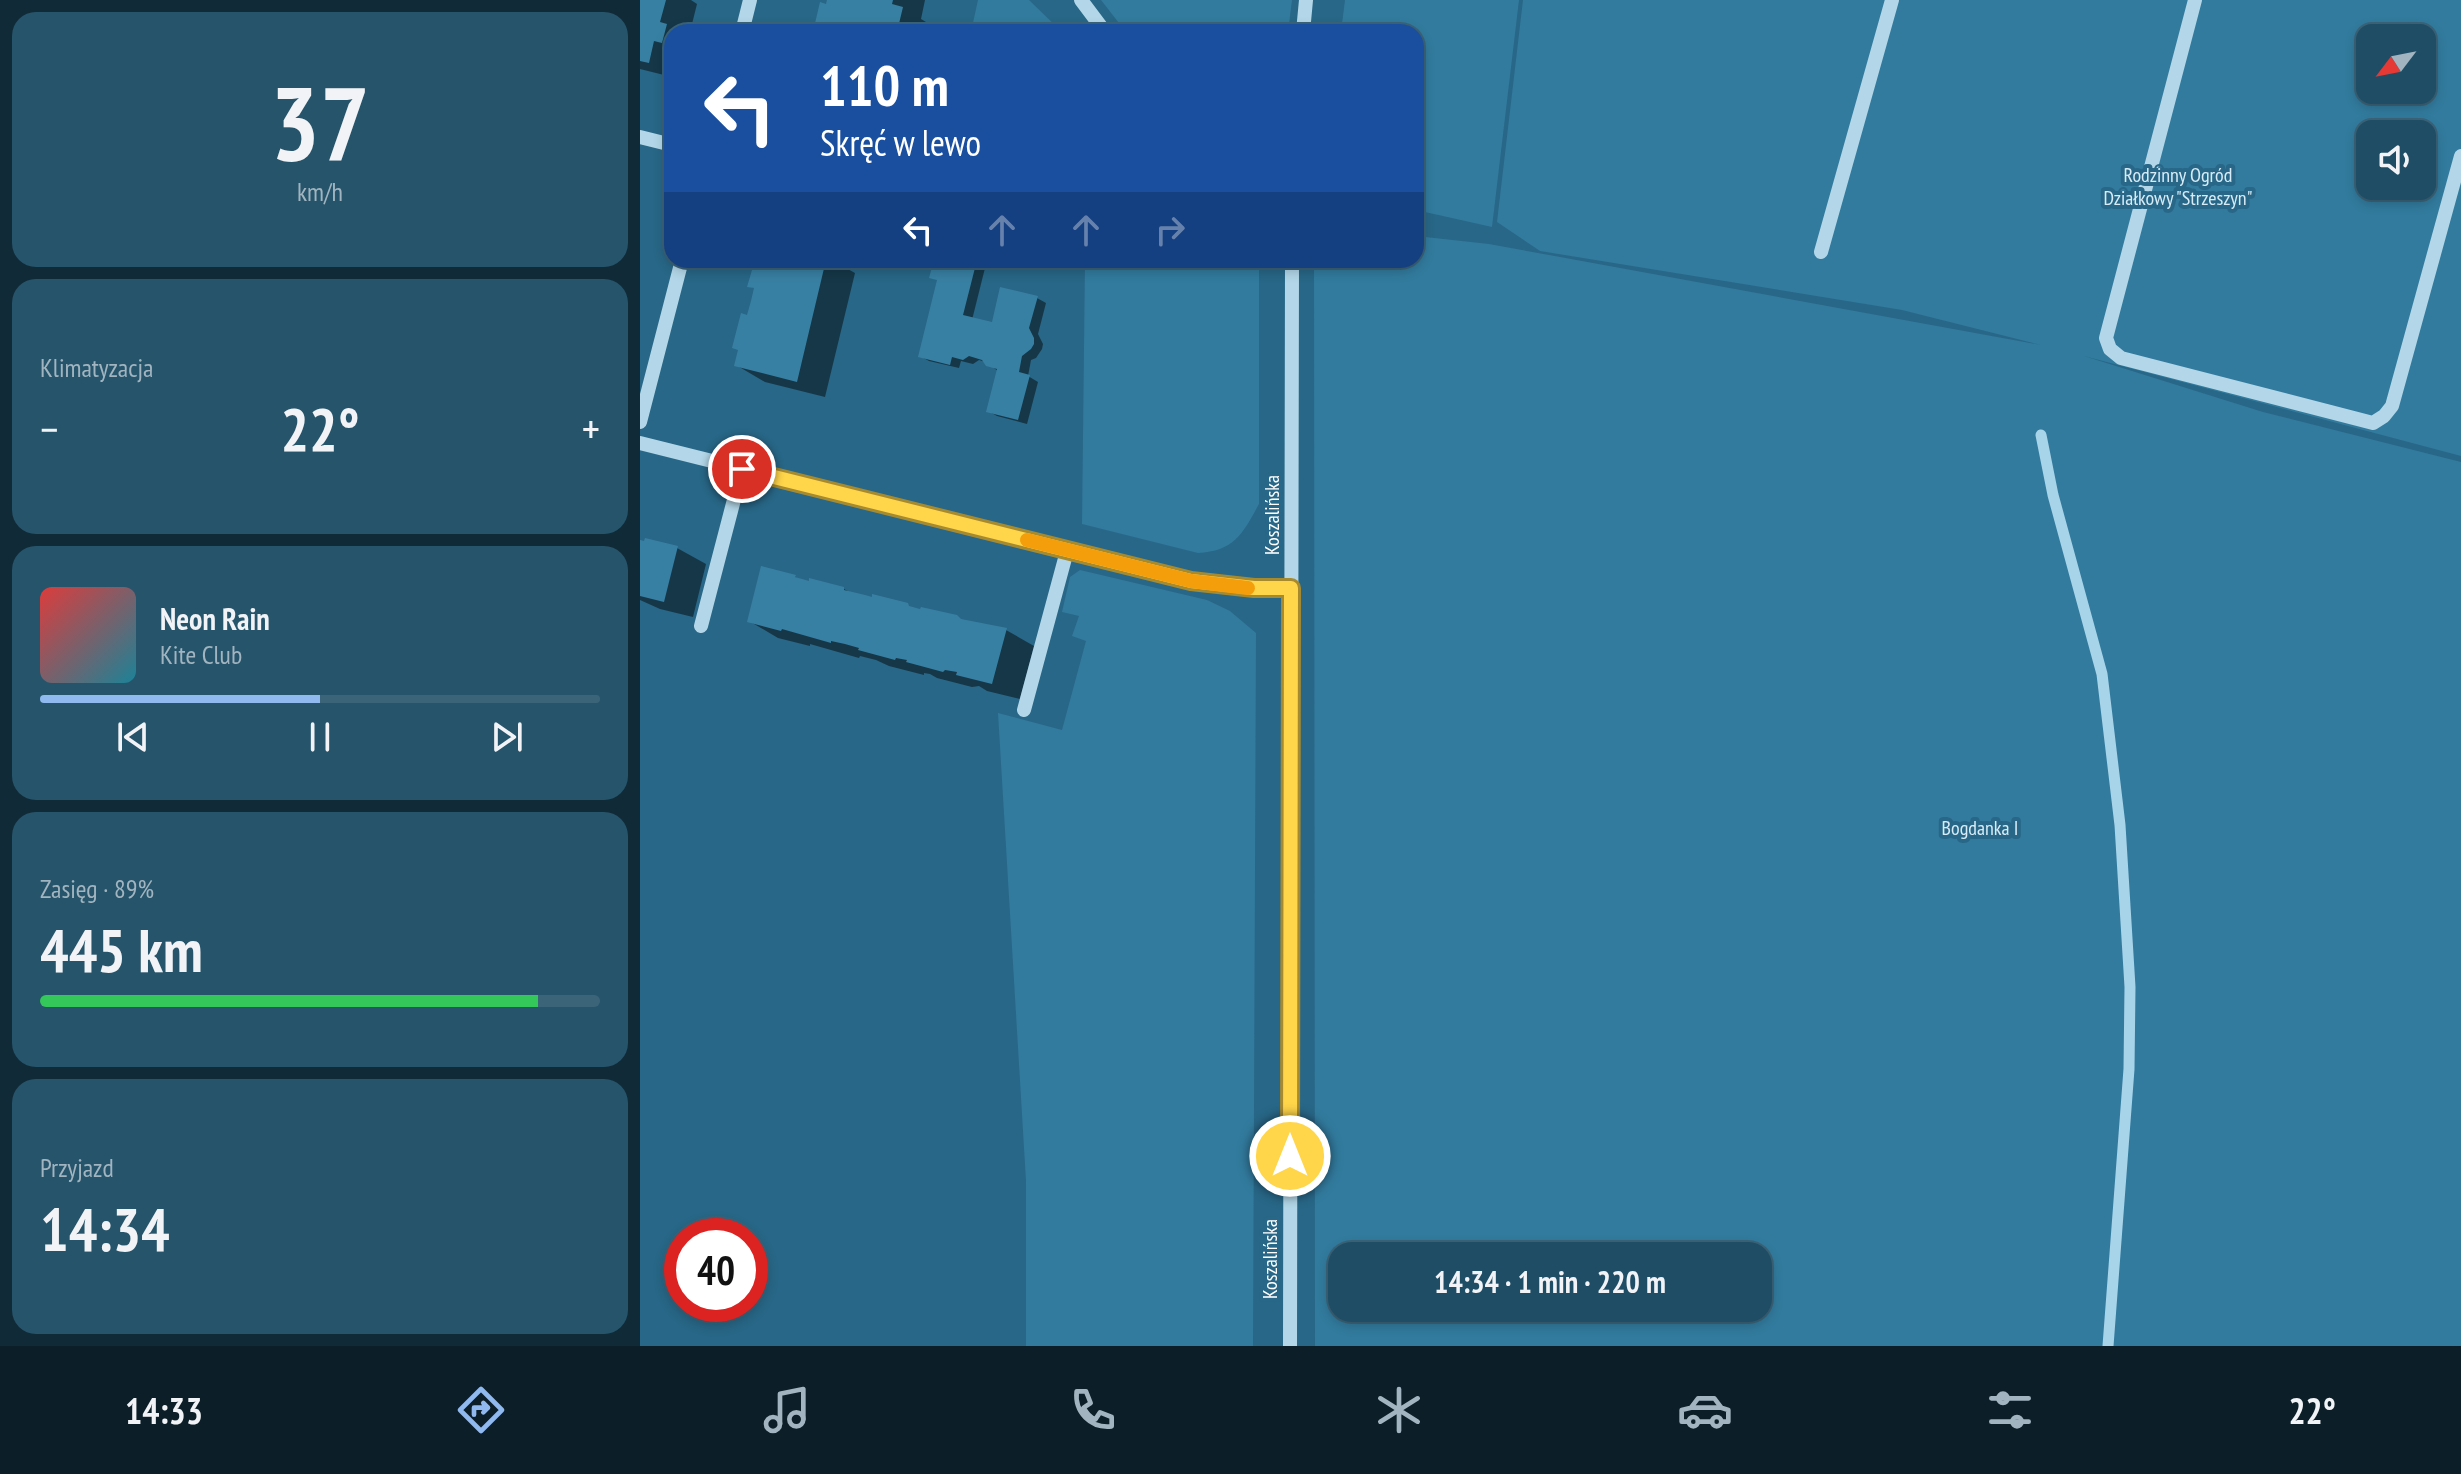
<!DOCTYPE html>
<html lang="pl">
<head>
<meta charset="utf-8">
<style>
	body { margin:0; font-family:"PT Sans Narrow",sans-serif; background:#26546b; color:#f1f3f6; height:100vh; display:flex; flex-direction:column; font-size:30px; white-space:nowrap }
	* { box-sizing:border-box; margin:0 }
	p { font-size:26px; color:#a1b4bf }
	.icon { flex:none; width:44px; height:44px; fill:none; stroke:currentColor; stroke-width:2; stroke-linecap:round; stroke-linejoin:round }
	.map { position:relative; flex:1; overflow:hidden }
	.side { display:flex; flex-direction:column; gap:12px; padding:12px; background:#102a38; width:640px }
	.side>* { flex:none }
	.top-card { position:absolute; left:24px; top:24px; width:760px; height:244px; border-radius:24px; box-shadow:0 4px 12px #0003,0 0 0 2px #3c6479; background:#1a4fa0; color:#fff; overflow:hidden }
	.needle { width:52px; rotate:238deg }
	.tools { position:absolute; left:1716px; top:24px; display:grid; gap:16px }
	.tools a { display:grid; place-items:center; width:80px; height:80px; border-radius:16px; background:#1e4d65; box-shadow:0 4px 12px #0003,0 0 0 2px #3c6479; font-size:40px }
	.speed { position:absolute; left:24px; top:1218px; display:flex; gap:16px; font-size:40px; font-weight:700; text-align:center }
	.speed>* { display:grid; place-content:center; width:104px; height:104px; border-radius:50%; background:#1e4d65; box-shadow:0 4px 12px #0003,0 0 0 2px #3c6479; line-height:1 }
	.speed .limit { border:12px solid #d22; background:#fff; color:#111 }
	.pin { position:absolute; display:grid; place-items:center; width:68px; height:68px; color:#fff; margin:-34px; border:4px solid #fff; border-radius:50%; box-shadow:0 2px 8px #0007 }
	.me { position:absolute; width:88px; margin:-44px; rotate:0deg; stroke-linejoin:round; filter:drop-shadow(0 0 6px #0008) }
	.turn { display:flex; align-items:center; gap:28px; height:168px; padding:0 24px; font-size:36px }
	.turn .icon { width:104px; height:104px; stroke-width:2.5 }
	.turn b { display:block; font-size:56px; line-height:68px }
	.lanes { display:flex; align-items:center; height:76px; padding:0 24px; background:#0003; justify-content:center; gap:40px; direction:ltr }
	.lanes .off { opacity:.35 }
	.big { font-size:60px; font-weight:800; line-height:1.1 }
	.side .widget { flex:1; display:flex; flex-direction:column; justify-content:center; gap:12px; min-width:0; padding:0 28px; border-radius:24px; background:#26546b }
	.side .dial { align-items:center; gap:0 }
	.dial b { font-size:104px; line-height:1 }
	.song { display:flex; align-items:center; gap:24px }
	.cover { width:96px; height:96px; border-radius:12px; background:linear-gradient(135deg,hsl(0 70% 55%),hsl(190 70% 35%)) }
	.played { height:8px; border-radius:4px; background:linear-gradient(90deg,#90b9f0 50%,#3c6479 50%) }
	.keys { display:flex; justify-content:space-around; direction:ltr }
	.heat { display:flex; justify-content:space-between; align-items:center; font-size:44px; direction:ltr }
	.charge { height:12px; border-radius:6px; background:linear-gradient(90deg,#34c759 89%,#3c6479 0) }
	.trip { position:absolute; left:688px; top:1242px; width:444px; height:80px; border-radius:24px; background:#1e4d65; box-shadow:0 4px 12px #0003,0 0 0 2px #3c6479; font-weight:800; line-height:80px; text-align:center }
	.tab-bar { display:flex; height:128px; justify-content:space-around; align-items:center; background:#0c1f28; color:#a1b4bf }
	.tab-bar .icon { width:56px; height:56px }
	.tab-bar .on { color:#90b9f0 }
	.tab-bar b { font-size:36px; color:#f1f3f6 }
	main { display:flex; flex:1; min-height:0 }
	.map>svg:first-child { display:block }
	.green { fill:#327b9e; fill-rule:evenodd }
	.shadow { fill:#0007 }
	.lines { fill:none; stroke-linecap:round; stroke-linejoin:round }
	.stream { stroke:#a8d4e9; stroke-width:11 }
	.building { fill:#3880a3 }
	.minor { stroke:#b3d7e8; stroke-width:14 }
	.route-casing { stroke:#a68a30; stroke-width:20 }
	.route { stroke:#ffd54a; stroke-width:14 }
	.slow { stroke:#f59e0b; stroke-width:14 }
	.labels { text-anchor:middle; stroke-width:8; stroke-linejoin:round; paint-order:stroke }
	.park-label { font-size:20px; fill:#d7ecf7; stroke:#286787 }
	.street-label { font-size:20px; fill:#fff; stroke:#286787 }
</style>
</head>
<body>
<main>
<section class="side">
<div class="widget dial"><b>37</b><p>km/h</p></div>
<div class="widget"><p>Klimatyzacja</p>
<div class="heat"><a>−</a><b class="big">22°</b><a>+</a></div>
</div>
<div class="widget">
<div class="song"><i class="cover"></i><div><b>Neon Rain</b><p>Kite Club</p></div></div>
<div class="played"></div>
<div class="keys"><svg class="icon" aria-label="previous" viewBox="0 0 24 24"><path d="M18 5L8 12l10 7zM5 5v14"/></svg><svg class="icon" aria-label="pause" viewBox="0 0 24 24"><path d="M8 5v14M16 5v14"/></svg><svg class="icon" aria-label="next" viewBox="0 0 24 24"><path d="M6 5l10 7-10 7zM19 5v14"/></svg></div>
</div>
<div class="widget"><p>Zasięg · 89%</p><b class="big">445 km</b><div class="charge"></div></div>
<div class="widget"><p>Przyjazd</p><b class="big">14:34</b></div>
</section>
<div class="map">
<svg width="1821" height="1346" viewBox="0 0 1821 1346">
	<rect width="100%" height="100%" fill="#286787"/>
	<path class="green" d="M 338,0 L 389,0 L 422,32 L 331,32 Z
		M 461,0 L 652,0 L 648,32 L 486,32 Z
		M 705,0 L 879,0 L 852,227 L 776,210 L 776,32 L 701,32 Z
		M 883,0 L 1821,0 L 1821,456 L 1444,356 L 1623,412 L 1821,462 L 1821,1346 L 675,1346 L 674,260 L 776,260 L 776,236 L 849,244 L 1401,345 L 1262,310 L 900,251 L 857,222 ZM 1730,38 L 1782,38 L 1782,90 L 1730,90 ZM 1730,134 L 1782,134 L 1782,186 L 1730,186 ZM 702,1256 L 1118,1256 L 1118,1308 L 702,1308 Z
		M 445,260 L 619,260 L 619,504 C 603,533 595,551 558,553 L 442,524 Z
		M 440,570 L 567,600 L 590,611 L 616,633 L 613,1346 L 386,1346 L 386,1181 L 358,713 L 422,730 L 446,641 L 432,636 L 439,616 L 422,612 L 430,577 Z"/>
	<path class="shadow" d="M 0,0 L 51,0 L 57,4 L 50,32 L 32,32 L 32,77 L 0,69 Z
		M 189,0 L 285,0 L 281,19 L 291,25 L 289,32 L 175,32 Z
		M 117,260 L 208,260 L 206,268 L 215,273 L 185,397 L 125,382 L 96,365 L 116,289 L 110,286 Z
		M 296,260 L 347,260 L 332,320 L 353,325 L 397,298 L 406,303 L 398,334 L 403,344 L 402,349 L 396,358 L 391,360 L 388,376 L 398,382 L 387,424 L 357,416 L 348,411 L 358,371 L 346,362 L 339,360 L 333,364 L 321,361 L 319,368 L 289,361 L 280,356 L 299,281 Z
		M 0,542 L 37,548 L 66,564 L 53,617 L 20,609 L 0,600 Z
		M 155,577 L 163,582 L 204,589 L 213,594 L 276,610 L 366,630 L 394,646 L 380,699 L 347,691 L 339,686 L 332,687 L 297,678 L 290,674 L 284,673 L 284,675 L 249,666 L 236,660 L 220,656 L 219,658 L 170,644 L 170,646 L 138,638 L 109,621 Z"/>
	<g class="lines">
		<path class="stream" d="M 1401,435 L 1413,495 L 1462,674 L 1480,825 L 1490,987 L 1489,1069 L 1468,1346"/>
	</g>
	<path class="building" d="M 0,0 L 26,0 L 20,22 L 27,24 L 22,43 L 14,41 L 9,63 L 0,61 Z
		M 187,0 L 253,0 L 252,4 L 263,7 L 257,32 L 173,32 L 180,2 L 186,4 Z
		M 115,260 L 186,260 L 157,382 L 94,366 L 98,350 L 92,348 L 101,313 L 107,315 L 111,301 L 114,288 L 107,287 Z
		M 294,260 L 337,260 L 323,315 L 352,322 L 360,287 L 398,296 L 389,328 L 394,338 L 394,344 L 391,349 L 382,356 L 379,372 L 390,375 L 378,420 L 346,412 L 357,369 L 346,366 L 342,360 L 329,356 L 323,360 L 312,357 L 310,365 L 278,357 L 297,280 L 289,278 Z
		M 5,538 L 38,546 L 24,602 L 0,596 L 0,540 L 4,541 Z
		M 121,566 L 156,575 L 155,577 L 169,581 L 169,578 L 204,587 L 204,590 L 225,595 L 232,597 L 232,594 L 268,603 L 269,606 L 280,609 L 281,607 L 317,615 L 321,619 L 367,628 L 352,684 L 316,675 L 317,672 L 305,670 L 303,672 L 266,662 L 267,660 L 256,658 L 255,660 L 218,650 L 219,648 L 205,644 L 191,641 L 191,643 L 142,629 L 141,631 L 107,622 Z"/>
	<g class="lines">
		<path class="minor" d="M 441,0 L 465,32
			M 1555,0 L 1466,338 L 1470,349 L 1481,358 L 1733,423 L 1744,416 L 1752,406 L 1821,156
			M 102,32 L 110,0
			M 663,32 L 666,0
			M 0,137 L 32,145
			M 1181,252 L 1252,0
			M 0,422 L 42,260
			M 0,443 L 551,581 L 614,588 L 651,588
			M 61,626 L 102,469
			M 384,710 L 427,551
			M 650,1346 L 652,260"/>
	</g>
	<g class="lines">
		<defs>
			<path id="route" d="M 102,469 L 551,581 L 614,588 L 651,588 L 650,1156"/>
		</defs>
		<use href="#route" class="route-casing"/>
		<use href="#route" class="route"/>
		<path class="slow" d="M 387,540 L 551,581 L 608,588"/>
	</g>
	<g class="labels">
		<g class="park-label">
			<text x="1538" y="182">Rodzinny Ogród<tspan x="1538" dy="23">Działkowy "Strzeszyn"</tspan></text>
			<text x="1340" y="835">Bogdanka I</text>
		</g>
		<g class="street-label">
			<text transform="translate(632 515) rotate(-90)" y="7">Koszalińska</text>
			<text transform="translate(630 1259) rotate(-90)" y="7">Koszalińska</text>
		</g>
	</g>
</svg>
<div class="tools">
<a><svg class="needle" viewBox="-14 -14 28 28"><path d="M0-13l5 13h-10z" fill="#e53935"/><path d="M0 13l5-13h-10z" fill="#a1b4bf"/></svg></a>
<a><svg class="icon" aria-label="sound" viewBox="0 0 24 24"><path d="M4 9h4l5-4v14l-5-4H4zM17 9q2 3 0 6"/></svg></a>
</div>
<div class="speed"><div class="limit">40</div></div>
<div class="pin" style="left:102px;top:469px;background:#d93025"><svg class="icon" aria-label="arrive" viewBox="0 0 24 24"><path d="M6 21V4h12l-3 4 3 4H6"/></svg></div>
<svg class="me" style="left:650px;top:1156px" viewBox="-20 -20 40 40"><circle r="17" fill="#ffd54a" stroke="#fff" stroke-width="3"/><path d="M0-11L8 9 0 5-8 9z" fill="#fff"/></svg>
<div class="trip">14:34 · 1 min · 220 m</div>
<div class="top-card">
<div class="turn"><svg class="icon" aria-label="left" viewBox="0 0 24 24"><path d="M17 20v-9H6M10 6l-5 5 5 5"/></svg><div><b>110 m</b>Skręć w lewo</div></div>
<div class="lanes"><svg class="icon" aria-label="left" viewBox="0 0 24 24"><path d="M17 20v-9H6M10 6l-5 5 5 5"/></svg><svg class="icon off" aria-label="ahead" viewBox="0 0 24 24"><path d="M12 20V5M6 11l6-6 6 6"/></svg><svg class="icon off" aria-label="ahead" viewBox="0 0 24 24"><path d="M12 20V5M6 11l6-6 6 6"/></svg><svg class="icon off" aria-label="right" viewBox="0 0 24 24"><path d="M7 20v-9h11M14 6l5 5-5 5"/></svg></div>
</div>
</div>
</main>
<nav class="tab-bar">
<b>14:33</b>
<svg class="icon on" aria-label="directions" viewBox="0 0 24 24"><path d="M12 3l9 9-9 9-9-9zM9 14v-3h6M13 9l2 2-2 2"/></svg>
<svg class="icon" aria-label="music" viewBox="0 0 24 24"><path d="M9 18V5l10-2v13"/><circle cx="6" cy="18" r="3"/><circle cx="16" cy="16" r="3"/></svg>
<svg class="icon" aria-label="phone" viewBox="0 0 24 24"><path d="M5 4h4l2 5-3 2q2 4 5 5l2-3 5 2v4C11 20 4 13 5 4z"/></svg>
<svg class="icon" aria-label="climate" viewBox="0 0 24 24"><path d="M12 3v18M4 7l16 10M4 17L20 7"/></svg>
<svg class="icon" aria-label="car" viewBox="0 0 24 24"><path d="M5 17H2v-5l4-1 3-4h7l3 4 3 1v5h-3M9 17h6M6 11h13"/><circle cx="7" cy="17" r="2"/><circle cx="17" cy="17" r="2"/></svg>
<svg class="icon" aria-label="filters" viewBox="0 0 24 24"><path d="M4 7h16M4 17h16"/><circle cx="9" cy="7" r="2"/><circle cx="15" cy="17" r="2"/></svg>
<b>22°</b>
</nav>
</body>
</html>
